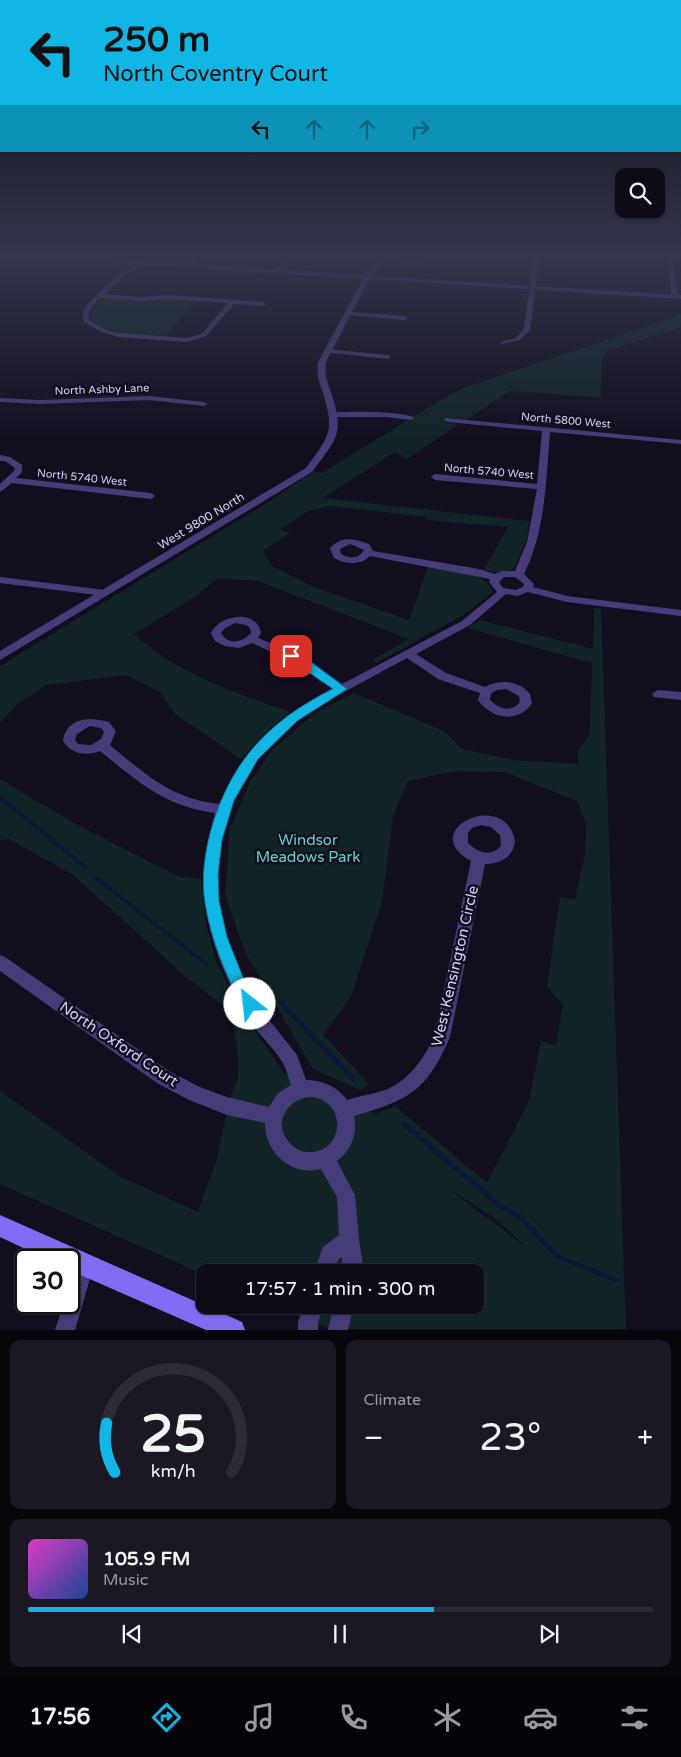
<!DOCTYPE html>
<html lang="en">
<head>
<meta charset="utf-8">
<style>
	body { margin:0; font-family:"Varela Round",sans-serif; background:#1c1823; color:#f1f3f6; height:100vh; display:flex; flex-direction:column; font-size:19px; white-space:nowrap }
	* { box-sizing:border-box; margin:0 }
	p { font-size:16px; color:#9b9aa1 }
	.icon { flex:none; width:28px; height:28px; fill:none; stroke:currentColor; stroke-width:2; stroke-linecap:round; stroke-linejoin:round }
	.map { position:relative; height:1330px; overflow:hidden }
	.details { display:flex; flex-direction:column; gap:10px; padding:10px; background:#08060c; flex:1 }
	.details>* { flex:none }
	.guide { position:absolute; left:0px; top:0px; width:681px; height:152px; box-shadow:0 1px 4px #0004,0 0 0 1px #2e2b35; background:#12b6e4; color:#111; overflow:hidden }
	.tools { position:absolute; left:615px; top:168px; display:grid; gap:10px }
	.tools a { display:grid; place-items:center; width:50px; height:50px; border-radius:10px; background:#0e0a16; box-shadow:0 1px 4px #0004,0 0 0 1px #2e2b35; font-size:25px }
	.speed { position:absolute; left:15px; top:1249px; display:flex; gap:10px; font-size:25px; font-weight:700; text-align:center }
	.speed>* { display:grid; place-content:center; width:65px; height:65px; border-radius:50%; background:#0e0a16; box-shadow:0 1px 4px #0004,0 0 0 1px #2e2b35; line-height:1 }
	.speed .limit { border:2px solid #111; border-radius:8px; background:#fff; color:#111 }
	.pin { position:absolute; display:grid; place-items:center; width:42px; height:42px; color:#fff; margin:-21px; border-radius:10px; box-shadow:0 2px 8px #0006 }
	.me { position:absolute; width:55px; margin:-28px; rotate:331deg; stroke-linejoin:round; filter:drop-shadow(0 0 4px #0008) }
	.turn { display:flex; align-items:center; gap:18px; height:105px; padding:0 20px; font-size:22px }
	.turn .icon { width:65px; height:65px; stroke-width:2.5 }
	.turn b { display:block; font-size:35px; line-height:42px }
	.lanes { display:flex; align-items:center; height:48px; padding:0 20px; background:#0003; justify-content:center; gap:25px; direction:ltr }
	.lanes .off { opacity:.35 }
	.big { font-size:38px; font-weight:600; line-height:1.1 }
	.details .tile { flex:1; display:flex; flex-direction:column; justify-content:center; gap:8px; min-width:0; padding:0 18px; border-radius:10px; background:#1c1823 }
	.details .dial { align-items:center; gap:0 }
	.dial svg { height:130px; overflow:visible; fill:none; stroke:#2e2b35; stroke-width:7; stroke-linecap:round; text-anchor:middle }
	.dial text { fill:#f1f3f6; stroke:none }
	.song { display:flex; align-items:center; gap:15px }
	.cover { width:60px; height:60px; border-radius:8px; background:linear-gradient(135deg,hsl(310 70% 55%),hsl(220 70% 35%)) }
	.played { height:5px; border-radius:2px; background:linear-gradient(90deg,#12b6e4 65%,#2e2b35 65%) }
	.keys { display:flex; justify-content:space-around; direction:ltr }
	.heat { display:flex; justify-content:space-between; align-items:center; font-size:28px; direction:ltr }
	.details .tiles { flex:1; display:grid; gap:10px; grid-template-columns:1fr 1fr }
	.tile:last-child { grid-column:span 2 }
	.trip { position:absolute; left:196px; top:1264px; width:288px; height:50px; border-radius:10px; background:#0e0a16; box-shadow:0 1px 4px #0004,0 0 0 1px #2e2b35; font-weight:600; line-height:50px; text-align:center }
	.menu { display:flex; height:80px; justify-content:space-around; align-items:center; background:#060409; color:#9b9aa1 }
	.menu .icon { width:35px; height:35px }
	.menu .selected { color:#12b6e4 }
	.menu b { font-size:22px; color:#f1f3f6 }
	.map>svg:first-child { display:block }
	.green { fill:#112527; fill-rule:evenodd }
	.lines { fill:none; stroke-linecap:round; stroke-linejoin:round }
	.stream-far1 { stroke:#0c1738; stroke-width:4 }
	.stream { stroke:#0c1738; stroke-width:5 }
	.minor { fill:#463c79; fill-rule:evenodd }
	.tertiary { fill:#463c79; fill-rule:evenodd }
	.secondary { fill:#806df4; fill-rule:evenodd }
	.route { fill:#12b6e4; stroke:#0c7694 }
	.labels { text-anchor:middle; stroke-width:5; stroke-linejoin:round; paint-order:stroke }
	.far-street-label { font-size:11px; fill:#d9cefb; stroke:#120e1e }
	.street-label { font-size:12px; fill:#d9cefb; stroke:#120e1e }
	.near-park-label { font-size:15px; fill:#61d5c5; stroke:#120e1e }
	.near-street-label { font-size:15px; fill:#d9cefb; stroke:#120e1e }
</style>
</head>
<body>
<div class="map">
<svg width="681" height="1330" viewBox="0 0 681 1330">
	<rect width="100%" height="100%" fill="#120e1e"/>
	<path class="green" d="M 106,298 L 169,299 L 196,301 L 165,336 C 145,335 94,337 89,313 L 101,299 Z
		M 681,315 L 681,327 L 607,351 L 602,360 L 601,398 L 510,391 L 466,420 L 450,418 L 446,423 L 459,424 L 407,459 L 395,452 L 323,498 L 529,521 L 527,538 L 514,569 L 499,573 L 484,570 L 508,527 L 427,520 L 427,517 L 329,506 L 306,512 L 280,530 L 290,533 L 263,551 L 272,566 L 314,587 L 409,620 L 428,567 C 449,570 485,570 493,592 L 468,612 L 377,663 L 372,660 L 409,639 L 258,581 L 218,578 L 193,598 L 134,634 C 177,674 236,693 290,712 L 269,729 L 241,759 L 175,714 L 160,692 L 126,675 L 46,685 L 17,704 L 0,723 L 0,666 L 270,501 L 314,471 L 322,473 L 442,399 L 466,387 Z
		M 594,608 L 601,609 L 626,1329 L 329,1329 L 272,1305 L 475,1305 L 475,1272 L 205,1272 L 205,1275 L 0,1184 L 0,1091 L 119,1176 L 198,1212 L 216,1161 L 231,1095 L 238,1078 L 238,1054 L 233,1020 L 221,1004 L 185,976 L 72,874 L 9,839 L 0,840 L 0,779 L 79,826 L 180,877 L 201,879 L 205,920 L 217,964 L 243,1014 L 284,1073 L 376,1114 L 395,1106 L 487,1183 L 529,1101 L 541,1041 L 556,1046 L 563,1005 L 547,986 L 560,897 L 575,900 L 585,854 L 586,824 L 577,801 L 504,772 L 455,771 L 408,781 L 393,816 L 382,902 L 351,996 L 323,1035 L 369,1084 L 360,1090 L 313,1069 L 246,954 L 225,895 L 230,829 L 250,782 L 273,749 L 315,713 L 354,693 L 444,731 L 462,749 L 514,760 L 578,764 L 578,752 L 590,733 L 592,663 L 467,628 L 480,620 L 593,649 ZM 446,1187 L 492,1216 L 523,1244 L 522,1244 Z"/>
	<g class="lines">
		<path class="stream-far1" d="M 0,797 L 85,867
			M 95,877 L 206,964"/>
		<path class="stream" d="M 281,1002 L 353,1079
			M 404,1124 L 499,1205 L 521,1218 L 559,1257 L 616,1280"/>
		<path class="minor" d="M 0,253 L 68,256 L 71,258 L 68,260 L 2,256 Z
			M 198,253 L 204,253 L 190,267 L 186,267 L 186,265 Z
			M 288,253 L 293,253 L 292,256 L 338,257 L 341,259 L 338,261 L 289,259 L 278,273 L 274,273 Z
			M 534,253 L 540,253 L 530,330 L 520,340 L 501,344 L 501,342 L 516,338 L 524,329 Z
			M 666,253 L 671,253 L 678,297 L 675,299 L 672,297 Z
			M 387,255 L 421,260 L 424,262 L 421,264 L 385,258 Z
			M 136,261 L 140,264 L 140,266 L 133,272 L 127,274 L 104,294 L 142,297 L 168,295 L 263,302 L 266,304 L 263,306 L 234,304 L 206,336 L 187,342 L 118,337 L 102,332 L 84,322 L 82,313 L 87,305 L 102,289 L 123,272 L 135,265 L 133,263 ZM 100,298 L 142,301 L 168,299 L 228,303 L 202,334 L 187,338 L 118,333 L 106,330 L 89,320 C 87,310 93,305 100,298 Z
			M 348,312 L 405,316 L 408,318 L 405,320 L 346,315 L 345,314 Z
			M 326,349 L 388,355 L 391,357 L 388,359 L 324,352 L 324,350 Z
			M 149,396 L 204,402 L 208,404 L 204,406 L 149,400 L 40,404 L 0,402 L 0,398 L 40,400 Z
			M 331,413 C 345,411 404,411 415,418 L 411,420 L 386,417 L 334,417 L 330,415 Z
			M 445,418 L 681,440 L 681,444 L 550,432 C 546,480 546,529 524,574 L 534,584 L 533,587 L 567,596 L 681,610 L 681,616 L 567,602 L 528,592 L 517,596 L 506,594 L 470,625 L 416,654 L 446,673 L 485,687 C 500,679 519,680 530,694 L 532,703 C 519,724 491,719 478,700 L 480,693 L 438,679 L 407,658 L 320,705 L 296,721 L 258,759 L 230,809 L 222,839 L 218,874 L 219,901 L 227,937 L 242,975 L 263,1012 L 297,1055 L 306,1080 C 323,1080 338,1087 347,1100 C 360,1096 373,1094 385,1090 C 408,1081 424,1059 434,1037 L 471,861 C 415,831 505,787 515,841 C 514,857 499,864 485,864 L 450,1037 C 427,1091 409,1100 354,1116 C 358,1133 351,1151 337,1161 L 355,1195 L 359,1240 L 363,1265 L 362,1272 L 342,1272 L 342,1257 L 338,1260 L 334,1272 L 314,1272 L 323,1247 L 339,1235 L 337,1197 L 321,1169 C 292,1177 265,1153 265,1123 L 227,1115 L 189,1100 L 157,1083 L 0,971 L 0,955 L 5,957 L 169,1071 L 200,1087 L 227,1097 L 269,1107 L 278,1093 L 291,1085 C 289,1079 287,1073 285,1067 C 277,1050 260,1037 250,1021 C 208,949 193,895 215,813 C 166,807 137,781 100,751 C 86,756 72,755 63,741 C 67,717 90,717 109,722 L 116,731 L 110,745 C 145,774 172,799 219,804 L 249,753 L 288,715 L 332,688 L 300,665 L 252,643 L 239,648 L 225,646 L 215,641 L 211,633 C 219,615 257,608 261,633 L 258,638 L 308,659 L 342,684 L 462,621 L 497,592 L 489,582 L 490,579 L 370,556 C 360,566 345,564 334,558 L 330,548 C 342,535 355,539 369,544 L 373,551 L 479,569 L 495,574 L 502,571 L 515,571 L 527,542 L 537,489 L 435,480 L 431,477 L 435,474 L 537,484 L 542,431 L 448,422 L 444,420 ZM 350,544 L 364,550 C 359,559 350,559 341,554 L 340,549 ZM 504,577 L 515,577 L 524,584 L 523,587 L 516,590 L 503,588 L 499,582 ZM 235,623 L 246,625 L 250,628 L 251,633 C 243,642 228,646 221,633 L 225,628 ZM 506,689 L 519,696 L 520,702 C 511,713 499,709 490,700 L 491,693 L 497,690 ZM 90,726 L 101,728 L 104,732 L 101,739 L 91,745 L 78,744 L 75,740 L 77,734 ZM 481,825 L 491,827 L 500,835 L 501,846 C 491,857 478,853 468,843 L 468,833 L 472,828 ZM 310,1097 C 348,1099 345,1154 308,1152 C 299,1152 291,1146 286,1138 C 274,1120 290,1098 310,1097 Z
			M 0,455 L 10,457 L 22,465 L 22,472 L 16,478 L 151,493 L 155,496 L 151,499 L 12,483 L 0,492 L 0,484 L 14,471 L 15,468 L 5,461 L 0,461 Z
			M 0,577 L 105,590 L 110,593 L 105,596 L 0,583 Z
			M 658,690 L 681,692 L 681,700 L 654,697 L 652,694 Z
			M 84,1255 L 91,1258 L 94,1265 L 75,1330 L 55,1330 L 64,1302 L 69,1302 C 69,1287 71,1273 77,1258 Z
			M 304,1305 L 324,1305 L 318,1322 L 318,1330 L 298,1330 L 298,1322 Z
			M 334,1305 L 354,1305 L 348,1330 L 328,1330 Z"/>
		<path class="tertiary" d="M 0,253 L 7,253 L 0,257 Z
			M 86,253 L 94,253 L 114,258 L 140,261 L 365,275 L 368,270 L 388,253 L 394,253 L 371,276 L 681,295 L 681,299 L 369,279 L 326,362 C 324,373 327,381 331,392 C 345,434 337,438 312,472 L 0,660 L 0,651 L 306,468 C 329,436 335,432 323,393 C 319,381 316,374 318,362 L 363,279 L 140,265 L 113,262 Z"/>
		<path class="secondary" d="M 0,1215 L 242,1322 L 245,1330 L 206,1330 L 76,1273 L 69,1269 L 69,1260 L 49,1260 L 0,1237 Z"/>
	</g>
	<linearGradient id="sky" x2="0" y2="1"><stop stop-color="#0a0810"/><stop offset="0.58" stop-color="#33364c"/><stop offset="1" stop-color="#33364c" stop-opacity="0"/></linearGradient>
	<rect width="681" height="439" fill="url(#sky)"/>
	<path class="route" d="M 291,652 L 308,660 L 347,689 L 297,721 L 258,759 L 234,800 L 222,840 L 218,874 L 219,901 L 227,937 L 242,975 L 258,1004 L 256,1009 L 250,1011 L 244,1009 C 226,975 211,941 205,903 C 197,855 219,790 249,753 C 271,725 302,704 333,689 L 285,656 Z"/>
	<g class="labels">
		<g class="far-street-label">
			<text transform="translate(102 389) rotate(-2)" y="4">North Ashby Lane</text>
			<text transform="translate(566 420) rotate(5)" y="4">North 5800 West</text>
			<text transform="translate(489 471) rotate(5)" y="4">North 5740 West</text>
			<text transform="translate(82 477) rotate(6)" y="4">North 5740 West</text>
		</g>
		<g class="street-label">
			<text transform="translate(201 521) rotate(-31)" y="4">West 9800 North</text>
		</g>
		<g class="near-park-label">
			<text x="308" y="845">Windsor<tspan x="308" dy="17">Meadows Park</tspan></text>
		</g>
		<g class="near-street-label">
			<text transform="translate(455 966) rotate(-77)" y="5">West Kensington Circle</text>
			<text transform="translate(119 1044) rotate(34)" y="5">North Oxford Court</text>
		</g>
	</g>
</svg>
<div class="tools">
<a><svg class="icon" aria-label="search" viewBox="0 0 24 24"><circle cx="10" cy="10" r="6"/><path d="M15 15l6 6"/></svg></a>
</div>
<div class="speed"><div class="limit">30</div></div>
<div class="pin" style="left:291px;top:656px;background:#d93025"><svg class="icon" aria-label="arrive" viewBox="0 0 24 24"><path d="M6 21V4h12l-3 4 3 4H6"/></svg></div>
<svg class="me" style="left:250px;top:1004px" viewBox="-20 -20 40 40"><circle r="19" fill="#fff"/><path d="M0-13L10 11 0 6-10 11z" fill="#12b6e4"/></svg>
<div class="trip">17:57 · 1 min · 300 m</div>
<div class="guide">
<div class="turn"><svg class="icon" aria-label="left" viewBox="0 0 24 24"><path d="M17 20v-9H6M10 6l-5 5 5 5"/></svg><div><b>250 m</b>North Coventry Court</div></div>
<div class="lanes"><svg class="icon" aria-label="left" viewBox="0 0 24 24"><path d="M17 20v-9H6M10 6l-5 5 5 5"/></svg><svg class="icon off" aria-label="ahead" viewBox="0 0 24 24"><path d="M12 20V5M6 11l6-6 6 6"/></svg><svg class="icon off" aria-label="ahead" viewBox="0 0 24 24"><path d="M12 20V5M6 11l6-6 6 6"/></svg><svg class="icon off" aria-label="right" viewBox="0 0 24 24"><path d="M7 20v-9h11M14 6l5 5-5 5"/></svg></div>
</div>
</div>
<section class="details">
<div class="tiles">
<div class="tile dial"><svg viewBox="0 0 100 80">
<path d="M14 69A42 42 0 1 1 86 69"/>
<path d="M14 69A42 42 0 0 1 9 39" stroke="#12b6e4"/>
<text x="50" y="56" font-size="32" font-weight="700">25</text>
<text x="50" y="72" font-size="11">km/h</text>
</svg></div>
<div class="tile"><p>Climate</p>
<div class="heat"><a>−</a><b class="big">23°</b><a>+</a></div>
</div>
<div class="tile">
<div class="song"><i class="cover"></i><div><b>105.9 FM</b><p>Music</p></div></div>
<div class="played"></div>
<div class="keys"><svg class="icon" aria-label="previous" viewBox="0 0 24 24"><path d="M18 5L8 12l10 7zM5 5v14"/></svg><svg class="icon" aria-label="pause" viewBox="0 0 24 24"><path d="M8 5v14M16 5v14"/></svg><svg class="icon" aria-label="next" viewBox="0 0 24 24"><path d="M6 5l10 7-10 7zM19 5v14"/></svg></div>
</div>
</div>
</section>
<nav class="menu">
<b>17:56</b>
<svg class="icon selected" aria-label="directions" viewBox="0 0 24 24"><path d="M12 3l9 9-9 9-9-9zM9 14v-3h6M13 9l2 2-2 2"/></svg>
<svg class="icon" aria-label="music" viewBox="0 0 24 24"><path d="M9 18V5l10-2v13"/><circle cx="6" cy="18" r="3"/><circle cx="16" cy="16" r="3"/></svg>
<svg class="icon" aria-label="phone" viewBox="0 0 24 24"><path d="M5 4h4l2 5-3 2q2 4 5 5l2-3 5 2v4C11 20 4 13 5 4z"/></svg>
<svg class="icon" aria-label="climate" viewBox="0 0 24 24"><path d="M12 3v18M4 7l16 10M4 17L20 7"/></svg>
<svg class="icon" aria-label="car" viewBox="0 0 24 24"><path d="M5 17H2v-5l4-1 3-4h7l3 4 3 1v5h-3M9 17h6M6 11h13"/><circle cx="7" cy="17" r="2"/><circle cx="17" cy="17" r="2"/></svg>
<svg class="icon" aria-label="filters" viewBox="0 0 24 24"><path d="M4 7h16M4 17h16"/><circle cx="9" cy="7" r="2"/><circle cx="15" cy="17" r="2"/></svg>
</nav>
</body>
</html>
